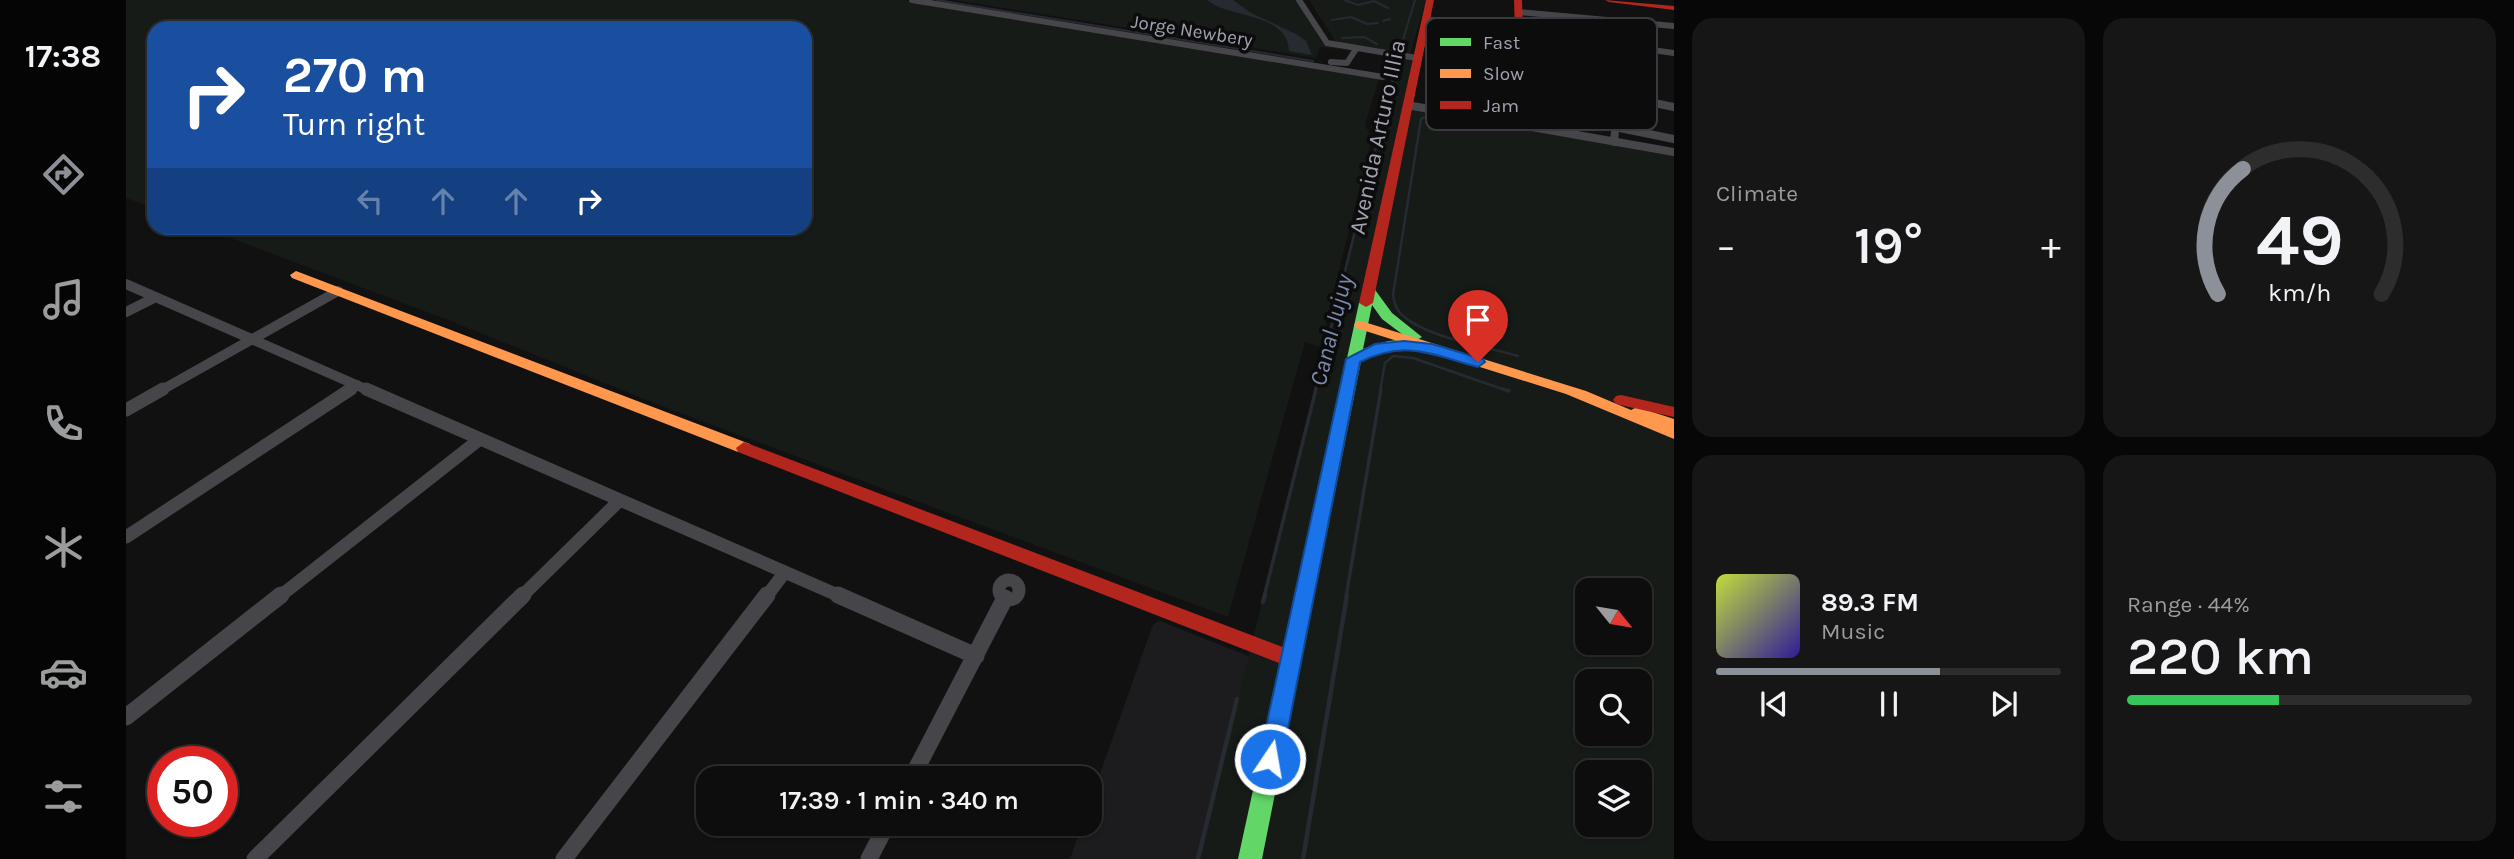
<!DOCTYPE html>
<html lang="en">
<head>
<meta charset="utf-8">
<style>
	body { margin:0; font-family:Karla,sans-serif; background:#161616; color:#f1f3f6; height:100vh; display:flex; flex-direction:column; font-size:26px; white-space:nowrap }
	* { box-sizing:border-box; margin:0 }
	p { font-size:23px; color:#9a9c9d }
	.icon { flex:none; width:38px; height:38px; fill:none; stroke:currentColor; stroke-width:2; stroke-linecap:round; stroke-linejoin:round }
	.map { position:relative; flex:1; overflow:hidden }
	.side { display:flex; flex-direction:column; gap:18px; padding:18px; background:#070707; width:840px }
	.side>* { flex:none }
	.banner { position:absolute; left:21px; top:21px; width:665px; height:214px; border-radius:21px; box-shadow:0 2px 5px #0004,0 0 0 2px #2d2d2e; background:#1a4fa0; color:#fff; overflow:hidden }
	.needle { width:46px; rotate:120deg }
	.controls { position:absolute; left:1449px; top:578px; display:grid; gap:14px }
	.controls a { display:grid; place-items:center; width:77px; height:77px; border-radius:14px; background:#0d0d0d; box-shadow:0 2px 5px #0004,0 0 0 2px #2d2d2e; font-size:35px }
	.speed { position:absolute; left:21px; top:746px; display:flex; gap:14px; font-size:35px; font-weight:700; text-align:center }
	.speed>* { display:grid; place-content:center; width:91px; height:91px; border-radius:50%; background:#0d0d0d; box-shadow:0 2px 5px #0004,0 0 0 2px #2d2d2e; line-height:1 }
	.speed .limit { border:10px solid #d22; background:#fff; color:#111 }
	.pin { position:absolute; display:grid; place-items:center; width:60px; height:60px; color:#fff; margin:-72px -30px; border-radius:50% 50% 50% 0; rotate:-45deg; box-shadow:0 0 7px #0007 }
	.pin .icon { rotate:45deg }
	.me { position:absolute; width:77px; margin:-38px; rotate:12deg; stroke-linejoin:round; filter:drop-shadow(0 0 5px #0008) }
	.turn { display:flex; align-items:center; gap:24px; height:147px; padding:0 21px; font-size:32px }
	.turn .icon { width:91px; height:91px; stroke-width:2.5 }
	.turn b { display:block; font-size:49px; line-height:60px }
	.lanes { display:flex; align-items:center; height:66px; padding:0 21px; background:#0003; justify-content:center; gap:35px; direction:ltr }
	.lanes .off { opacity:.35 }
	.big { font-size:52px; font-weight:600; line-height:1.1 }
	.side .tile { flex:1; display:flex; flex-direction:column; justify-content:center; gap:10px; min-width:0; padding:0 24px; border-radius:21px; background:#161616 }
	.side .dial { align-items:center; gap:0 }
	.dial svg { height:182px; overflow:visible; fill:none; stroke:#2d2d2e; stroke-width:7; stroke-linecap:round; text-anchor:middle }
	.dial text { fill:#f1f3f6; stroke:none }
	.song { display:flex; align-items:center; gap:21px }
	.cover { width:84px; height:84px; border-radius:10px; background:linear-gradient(135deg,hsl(70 70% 55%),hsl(250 70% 35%)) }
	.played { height:7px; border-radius:4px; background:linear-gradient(90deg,#8c9099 65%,#2d2d2e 65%) }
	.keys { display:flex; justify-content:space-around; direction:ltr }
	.heat { display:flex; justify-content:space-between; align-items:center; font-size:38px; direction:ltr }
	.charge { height:10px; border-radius:5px; background:linear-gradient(90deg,#34c759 44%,#2d2d2e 0) }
	.side .tiles { flex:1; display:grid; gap:18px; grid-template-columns:repeat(2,1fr) }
	.trip { position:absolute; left:570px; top:766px; width:406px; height:70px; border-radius:21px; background:#0d0d0d; box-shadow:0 2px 5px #0004,0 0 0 2px #2d2d2e; font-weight:600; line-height:70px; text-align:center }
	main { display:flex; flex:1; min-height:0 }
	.tab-bar { display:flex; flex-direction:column; width:126px; justify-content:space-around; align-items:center; background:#050505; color:#9a9c9d }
	.tab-bar .icon { width:49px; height:49px }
	.tab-bar .current { color:#8c9099 }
	.tab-bar b { font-size:32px; color:#f1f3f6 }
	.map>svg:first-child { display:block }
	.built { fill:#1c1c1e }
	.green { fill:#161b18; fill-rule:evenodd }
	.water { fill:#262a31 }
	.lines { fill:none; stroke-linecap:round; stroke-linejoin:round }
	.stream-far3 { stroke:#262a31; stroke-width:2 }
	.stream-far2 { stroke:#262a31; stroke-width:2.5 }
	.stream-far1 { stroke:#262a31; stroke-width:3.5 }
	.stream { stroke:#262a31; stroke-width:4.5 }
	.street-far4 { stroke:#46464a; stroke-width:6 }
	.street-far3 { stroke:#46464a; stroke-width:8 }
	.street-far2 { stroke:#46464a; stroke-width:10 }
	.street-far1 { stroke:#46464a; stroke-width:13 }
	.street { stroke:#46464a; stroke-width:17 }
	.fast { fill:#63d668; fill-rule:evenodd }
	.slow { fill:#ff974d; fill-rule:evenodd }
	.jam { fill:#b3261e; fill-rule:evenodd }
	.route { fill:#1a73e8; stroke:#114b97; stroke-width:2 }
	.labels { text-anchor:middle; stroke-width:7; stroke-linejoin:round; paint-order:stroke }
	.far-street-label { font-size:19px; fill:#a2a3b2; stroke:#0c0c0d }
	.street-label { font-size:23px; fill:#a2a3b2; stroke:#0c0c0d }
	.water-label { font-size:24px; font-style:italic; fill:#7b89ac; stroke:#0c0c0d }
	.key { fill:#0c0c0d; stroke:#39393f; stroke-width:2 }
	.key-label { font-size:19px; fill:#a2a3b2 }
</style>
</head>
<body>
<main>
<nav class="tab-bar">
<b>17:38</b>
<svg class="icon current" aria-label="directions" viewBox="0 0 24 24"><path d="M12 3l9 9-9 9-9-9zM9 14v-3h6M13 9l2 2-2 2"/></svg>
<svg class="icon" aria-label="music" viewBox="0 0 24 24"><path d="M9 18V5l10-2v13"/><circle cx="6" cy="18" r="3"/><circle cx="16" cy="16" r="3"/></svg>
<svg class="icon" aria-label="phone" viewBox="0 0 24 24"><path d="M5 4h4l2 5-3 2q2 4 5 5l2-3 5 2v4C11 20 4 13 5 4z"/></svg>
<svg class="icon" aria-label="climate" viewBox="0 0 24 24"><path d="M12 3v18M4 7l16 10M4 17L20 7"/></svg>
<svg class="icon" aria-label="car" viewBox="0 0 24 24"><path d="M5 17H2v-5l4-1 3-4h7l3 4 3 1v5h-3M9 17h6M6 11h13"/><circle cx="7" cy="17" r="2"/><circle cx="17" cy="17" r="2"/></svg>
<svg class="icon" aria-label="filters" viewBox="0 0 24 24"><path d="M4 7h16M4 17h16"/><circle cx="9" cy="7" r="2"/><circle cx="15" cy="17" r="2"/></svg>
</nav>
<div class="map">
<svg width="1548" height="859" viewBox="0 0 1548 859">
	<rect width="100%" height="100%" fill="#111"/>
	<path class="built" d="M 1034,621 L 1125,657 L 1082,859 L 944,859 L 956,824 L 964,824 L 964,802 L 1025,630 L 1028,624 Z"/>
	<path class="green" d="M 0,0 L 778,0 L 1253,78 L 1239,125 L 1246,138 L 1194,347 L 1179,342 L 1102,617 L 546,410 L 322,320 L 78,228 L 679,228 L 679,28 L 28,28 L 28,208 L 0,198 Z
		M 828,0 L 1170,0 L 1196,43 L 1220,50 L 1194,47 L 1190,58 Z
		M 1183,0 L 1300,0 L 1284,54 L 1210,42 Z
		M 1272,57 L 1291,58 L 1282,102 L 1548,152 L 1548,859 L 1072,859 ZM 1461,590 L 1514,590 L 1514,642 L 1461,642 ZM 1461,681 L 1514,681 L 1514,733 L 1461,733 ZM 1461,772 L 1514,772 L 1514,824 L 1461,824 Z"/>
	<path class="water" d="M 1081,0 L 1107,0 L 1125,13 L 1170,34 L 1180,41 L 1186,55 L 1163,51 C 1161,12 1104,19 1081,0 Z"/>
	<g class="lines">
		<path class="stream-far3" d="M 811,0 L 1187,61
			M 1218,0 L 1232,5 L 1248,1 L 1262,8
			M 1206,20 L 1225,17 L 1241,24 L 1252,23
			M 1257,21 L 1264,19
			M 1216,38 L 1238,37 L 1251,44
			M 1276,43 L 1289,0
			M 1261,101 L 1272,57"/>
		<path class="stream-far2" d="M 1299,117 L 1295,119 L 1267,295 C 1268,302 1270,310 1276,315 C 1301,338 1359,346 1392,356
			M 1189,391 L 1262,99
			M 1254,391 L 1259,363 L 1267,356 L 1287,358 L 1382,391"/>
		<path class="stream-far1" d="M 1377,389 L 1383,391
			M 1138,597 L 1190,389
			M 1220,597 L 1255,389"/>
		<path class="stream" d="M 1137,602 L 1139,595
			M 1072,859 L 1111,699
			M 1177,859 L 1221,595"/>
		<path class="street-far4" d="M 786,0 L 1257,77 L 1264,54
			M 1173,0 L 1201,43 L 1291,58
			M 1392,12 L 1548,26
			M 1300,19 L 1548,53
			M 1294,43 L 1486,71
			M 1478,44 L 1492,101
			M 1393,57 L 1394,101
			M 1205,62 L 1221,63 L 1230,49
			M 1492,96 L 1518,101"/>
		<path class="street-far3" d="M 1394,99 L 1394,125
			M 1509,99 L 1548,107
			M 1281,105 L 1548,152
			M 1489,127 L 1548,139
			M 1488,142 L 1492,99"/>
		<path class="street-far2" d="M 0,284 L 244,391
			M 0,312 L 30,297
			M 34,391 L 212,291
			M 222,391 L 231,385"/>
		<path class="street-far1" d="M 240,389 L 716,597
			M 0,410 L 37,389
			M 0,537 L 225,389
			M873 590a10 10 0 1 1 20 0a10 10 0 1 1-20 0Z
			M 153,597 L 354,439
			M 395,597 L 494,500
			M 640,597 L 659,572"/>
		<path class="street" d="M 712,595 L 850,656
			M 0,717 L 155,595
			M 785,779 L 879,598
			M 129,859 L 397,595
			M 438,859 L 641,595
			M 743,859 L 761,824"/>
		<path class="fast" d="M 1242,286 L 1247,287 L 1266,313 L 1296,337 L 1289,341 L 1284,340 L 1256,319 L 1246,305 L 1237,349 C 1251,343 1277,335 1289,345 L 1282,349 L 1257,351 L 1235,361 L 1136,859 L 1112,859 L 1233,303 L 1242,300 L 1236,290 Z"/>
		<path class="slow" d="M 170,271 L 624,444 L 626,448 L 624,452 L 612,452 L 166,278 L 164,275 Z
			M 1235,321 L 1460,391 L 1505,410 L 1511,407 L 1548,419 L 1548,439 L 1440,394 L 1230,328 L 1228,325 L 1230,322 Z"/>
		<path class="jam" d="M 1300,0 L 1308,0 L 1247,303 L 1240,307 L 1233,303 Z
			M 1388,0 L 1396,0 L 1397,33 L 1393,35 L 1389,33 Z
			M 1479,0 L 1548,6 L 1548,10 L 1483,2 Z
			M 1495,395 L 1548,407 L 1548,417 L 1490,404 L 1487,400 L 1490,396 Z
			M 618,442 L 1172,653 L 1175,659 L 1172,665 L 1165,668 L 1158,665 L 612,452 L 610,448 Z"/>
	</g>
	<path class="route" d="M 1278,341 L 1306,344 L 1357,359 L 1359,362 L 1352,367 C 1306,355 1281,339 1234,362 L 1156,759 L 1152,766 L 1144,770 L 1137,766 L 1133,759 L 1220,359 L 1249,344 Z"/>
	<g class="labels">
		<g class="far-street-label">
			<text transform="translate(1066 30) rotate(9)" y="7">Jorge Newbery</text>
		</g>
		<g class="street-label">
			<text transform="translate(1251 137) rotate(-78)" y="8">Avenida Arturo Illia</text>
		</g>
		<g class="water-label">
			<text transform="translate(1205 330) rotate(-76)" y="8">Canal Jujuy</text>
		</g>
	</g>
	<rect x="1300" y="18" width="231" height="112" rx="10" class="key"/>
	<rect x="1314" y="38" width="31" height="8" fill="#63d668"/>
	<rect x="1314" y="69" width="31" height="9" fill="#ff974d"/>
	<rect x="1314" y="101" width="31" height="8" fill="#b3261e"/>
	<g class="key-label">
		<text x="1357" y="49">Fast</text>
		<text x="1357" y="80">Slow</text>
		<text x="1357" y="112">Jam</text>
	</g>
</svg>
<div class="controls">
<a><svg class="needle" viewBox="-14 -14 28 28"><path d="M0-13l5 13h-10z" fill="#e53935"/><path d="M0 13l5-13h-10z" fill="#9a9c9d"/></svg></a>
<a><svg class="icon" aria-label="search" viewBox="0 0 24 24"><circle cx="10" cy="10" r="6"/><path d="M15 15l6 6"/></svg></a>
<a><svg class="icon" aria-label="layers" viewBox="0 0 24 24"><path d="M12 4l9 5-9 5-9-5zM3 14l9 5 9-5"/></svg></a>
</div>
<div class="speed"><div class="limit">50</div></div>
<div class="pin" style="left:1352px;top:362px;background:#d93025"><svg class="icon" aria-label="arrive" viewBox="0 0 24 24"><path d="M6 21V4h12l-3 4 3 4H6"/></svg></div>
<svg class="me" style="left:1144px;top:759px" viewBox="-20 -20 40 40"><circle r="17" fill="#1a73e8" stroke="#fff" stroke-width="3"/><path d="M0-11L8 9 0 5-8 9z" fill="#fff"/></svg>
<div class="trip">17:39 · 1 min · 340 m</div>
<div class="banner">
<div class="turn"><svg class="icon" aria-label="right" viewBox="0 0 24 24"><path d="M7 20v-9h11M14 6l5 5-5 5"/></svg><div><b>270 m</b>Turn right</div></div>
<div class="lanes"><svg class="icon off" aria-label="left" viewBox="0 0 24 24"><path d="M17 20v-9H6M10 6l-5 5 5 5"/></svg><svg class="icon off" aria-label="ahead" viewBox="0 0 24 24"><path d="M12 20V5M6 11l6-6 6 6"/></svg><svg class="icon off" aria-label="ahead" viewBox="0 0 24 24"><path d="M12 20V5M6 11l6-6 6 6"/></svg><svg class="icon" aria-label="right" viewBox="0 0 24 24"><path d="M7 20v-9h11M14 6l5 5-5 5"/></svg></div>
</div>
</div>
<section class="side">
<div class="tiles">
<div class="tile"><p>Climate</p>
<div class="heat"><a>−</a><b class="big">19°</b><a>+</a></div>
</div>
<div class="tile dial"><svg viewBox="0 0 100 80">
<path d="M14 69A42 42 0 1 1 86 69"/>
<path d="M14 69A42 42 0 0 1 25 14" stroke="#8c9099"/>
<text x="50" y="56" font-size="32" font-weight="700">49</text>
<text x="50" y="72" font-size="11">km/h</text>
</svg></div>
<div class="tile">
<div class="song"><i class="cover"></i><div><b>89.3 FM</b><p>Music</p></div></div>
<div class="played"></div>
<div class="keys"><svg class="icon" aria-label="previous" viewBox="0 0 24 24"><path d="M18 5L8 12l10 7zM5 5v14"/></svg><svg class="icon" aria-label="pause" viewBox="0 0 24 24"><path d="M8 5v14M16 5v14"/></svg><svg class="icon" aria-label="next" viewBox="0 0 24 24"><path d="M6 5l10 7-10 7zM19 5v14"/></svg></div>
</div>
<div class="tile"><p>Range · 44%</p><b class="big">220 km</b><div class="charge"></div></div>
</div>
</section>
</main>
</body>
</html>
